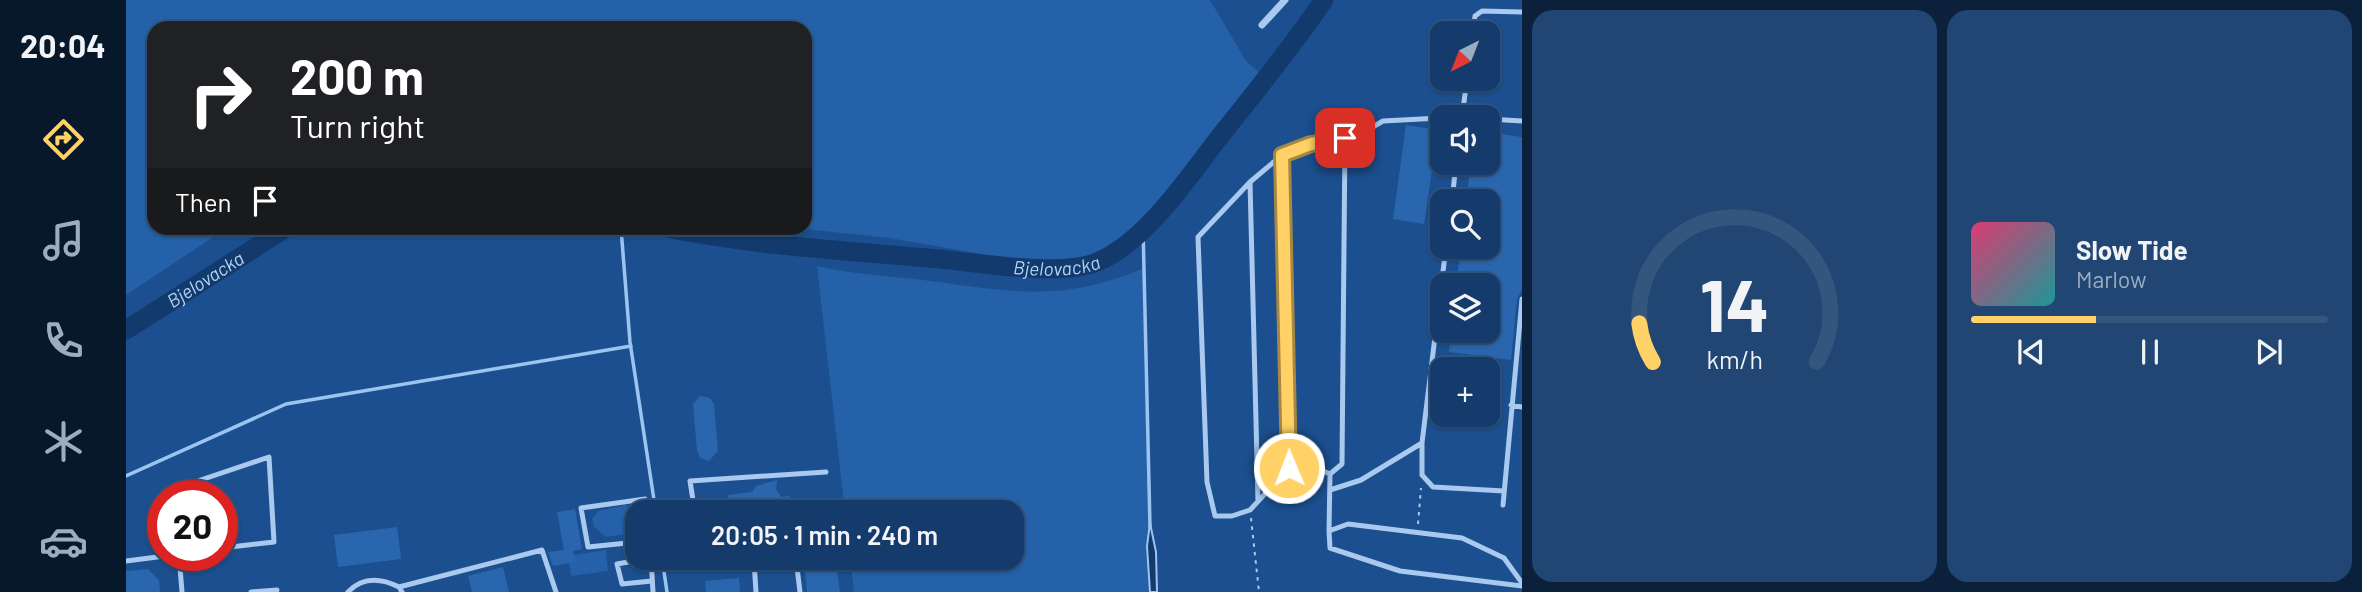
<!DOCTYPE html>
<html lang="en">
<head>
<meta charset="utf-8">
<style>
	body { margin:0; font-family:Barlow,sans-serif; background:#214673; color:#f1f3f6; height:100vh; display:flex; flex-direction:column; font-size:26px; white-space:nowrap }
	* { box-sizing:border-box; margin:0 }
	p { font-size:23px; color:#9dadc1 }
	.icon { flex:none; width:38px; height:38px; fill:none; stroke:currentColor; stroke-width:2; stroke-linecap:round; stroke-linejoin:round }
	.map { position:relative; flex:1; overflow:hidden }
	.sheet { display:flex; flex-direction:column; gap:10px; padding:10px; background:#0b203b; width:840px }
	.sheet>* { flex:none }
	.hud { position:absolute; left:21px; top:21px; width:665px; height:214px; border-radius:21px; box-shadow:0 2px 5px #0004,0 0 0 2px #33557e; background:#202124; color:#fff; overflow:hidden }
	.needle { width:46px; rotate:222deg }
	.buttons { position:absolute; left:1304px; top:21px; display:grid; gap:14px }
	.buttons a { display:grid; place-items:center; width:70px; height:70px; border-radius:14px; background:#143b6b; box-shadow:0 2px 5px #0004,0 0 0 2px #33557e; font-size:35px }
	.speed { position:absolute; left:21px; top:480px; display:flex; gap:14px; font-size:35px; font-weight:700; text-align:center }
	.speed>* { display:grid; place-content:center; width:91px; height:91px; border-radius:50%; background:#143b6b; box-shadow:0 2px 5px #0004,0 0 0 2px #33557e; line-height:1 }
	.speed .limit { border:10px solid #d22; background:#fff; color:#111 }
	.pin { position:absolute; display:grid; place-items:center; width:60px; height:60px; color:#fff; margin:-30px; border-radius:14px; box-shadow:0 4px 10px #0006 }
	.me { position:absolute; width:77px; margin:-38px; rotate:359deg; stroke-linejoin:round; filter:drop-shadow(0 0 5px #0008) }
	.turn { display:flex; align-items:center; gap:24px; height:147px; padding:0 28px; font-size:32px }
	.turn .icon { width:91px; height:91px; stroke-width:2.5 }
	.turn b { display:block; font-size:49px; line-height:60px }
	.then { display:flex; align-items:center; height:66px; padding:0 28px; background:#0003; gap:14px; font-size:26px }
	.sheet .widget { flex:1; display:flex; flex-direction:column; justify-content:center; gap:10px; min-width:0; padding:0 24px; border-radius:21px; background:#214673 }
	.sheet .dial { align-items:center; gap:0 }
	.dial svg { height:182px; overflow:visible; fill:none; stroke:#33557e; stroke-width:7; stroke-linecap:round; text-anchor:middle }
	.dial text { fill:#f1f3f6; stroke:none }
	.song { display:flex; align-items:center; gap:21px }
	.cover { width:84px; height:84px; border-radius:10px; background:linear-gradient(135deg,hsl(340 70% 55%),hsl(180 70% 35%)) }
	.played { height:7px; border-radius:4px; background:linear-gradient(90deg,#ffd166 35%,#33557e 35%) }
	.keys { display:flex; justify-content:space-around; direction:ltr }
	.sheet .tiles { flex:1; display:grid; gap:10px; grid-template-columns:repeat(2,1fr) }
	.trip { position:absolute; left:499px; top:500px; width:399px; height:70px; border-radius:21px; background:#143b6b; box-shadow:0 2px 5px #0004,0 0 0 2px #33557e; font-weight:600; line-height:70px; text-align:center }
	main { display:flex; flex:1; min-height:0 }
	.tab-bar { display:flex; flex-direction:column; width:126px; justify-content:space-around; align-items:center; background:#08182b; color:#9dadc1 }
	.tab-bar .icon { width:49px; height:49px }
	.tab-bar .active { color:#ffd166 }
	.tab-bar b { font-size:32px; color:#f1f3f6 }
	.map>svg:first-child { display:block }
	.green { fill:#2461a8 }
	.water { fill:#123a6d; stroke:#9cc4f0; stroke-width:2 }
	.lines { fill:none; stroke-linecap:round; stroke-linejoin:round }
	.stream { stroke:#9cc4f0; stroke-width:3.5 }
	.river { stroke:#123a6d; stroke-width:19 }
	.building { fill:#2a66ad }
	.path { stroke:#a9c9ee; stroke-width:2; stroke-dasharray:3.5 5; stroke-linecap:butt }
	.service { stroke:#a9c9ee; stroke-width:5 }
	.minor { stroke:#a9c9ee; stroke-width:7 }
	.route-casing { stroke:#a68842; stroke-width:18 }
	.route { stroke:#ffd166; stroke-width:12 }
	.labels { text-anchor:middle; stroke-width:7; stroke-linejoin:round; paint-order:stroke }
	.water-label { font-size:19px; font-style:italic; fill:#b5d3f5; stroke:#1b4f8f }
</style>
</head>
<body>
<main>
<nav class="tab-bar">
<b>20:04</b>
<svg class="icon active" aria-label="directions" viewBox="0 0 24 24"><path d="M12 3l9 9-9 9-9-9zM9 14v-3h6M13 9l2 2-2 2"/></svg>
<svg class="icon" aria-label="music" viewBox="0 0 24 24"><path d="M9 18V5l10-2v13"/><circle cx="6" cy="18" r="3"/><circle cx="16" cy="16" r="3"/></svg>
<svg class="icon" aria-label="phone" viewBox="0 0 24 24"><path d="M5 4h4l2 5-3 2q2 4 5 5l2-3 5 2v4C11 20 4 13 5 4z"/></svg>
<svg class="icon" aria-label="climate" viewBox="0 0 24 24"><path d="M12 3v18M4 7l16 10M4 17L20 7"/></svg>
<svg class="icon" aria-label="car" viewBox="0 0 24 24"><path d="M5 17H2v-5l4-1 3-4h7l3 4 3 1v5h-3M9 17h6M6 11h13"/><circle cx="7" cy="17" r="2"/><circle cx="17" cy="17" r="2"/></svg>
</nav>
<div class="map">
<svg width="1396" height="592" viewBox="0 0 1396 592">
	<rect width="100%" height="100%" fill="#1b4f8f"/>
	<path class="green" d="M 0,0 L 1084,0 L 1120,61 L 1140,78 C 1100,128 1030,234 974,261 C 962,267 951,268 938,268 L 763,238 L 669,228 L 679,228 L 679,28 L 28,28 L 28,228 L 101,228 L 0,295 Z
		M 691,266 C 725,274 762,276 797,280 C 884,291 933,304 1018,268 L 1026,592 L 728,592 L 724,558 L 886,558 L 886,513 L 719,513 Z
		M 500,505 L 511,513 L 511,529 L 500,534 L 480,537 L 468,527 L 466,519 L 472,511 Z
		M 480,550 L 482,571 L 445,576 L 443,563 L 449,562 L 448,555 Z"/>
	<path class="water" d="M 1024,523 L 1030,552 L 1031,592 L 1024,592 L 1021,546 Z"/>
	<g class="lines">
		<path class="stream" d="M 1017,227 L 1024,527
			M 495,228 L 504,342 L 530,513
			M 0,476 L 160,404 L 505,346
			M 536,558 L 541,592"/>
		<g class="river">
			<path id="s1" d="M 541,228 C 630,246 723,251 814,259 C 854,263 935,277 971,262 C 1019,243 1064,175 1095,135 C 1131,90 1166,47 1198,0"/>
			<path id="s2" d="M 0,330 L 160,228"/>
		</g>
	</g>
	<path class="building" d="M 1280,125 L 1312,130 L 1298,224 L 1267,219 Z
		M 1362,132 L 1396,137 L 1396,290 L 1391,299 L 1385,360 L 1323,352 L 1325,331 L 1362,331 L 1362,285 L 1330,285 L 1335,247 L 1362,247 L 1362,201 L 1340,201 L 1345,163 L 1362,163 Z
		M 574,396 L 584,398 L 588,404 L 592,451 L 583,461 L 574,458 L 571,451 L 567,404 Z
		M 651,480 L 650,489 L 655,497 L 664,496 L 666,513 L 574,513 L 574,504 L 587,507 L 602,498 L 601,495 L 626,492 L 630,486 Z
		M 449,509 L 456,549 L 447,551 L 450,562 L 427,566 L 422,552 L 438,550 L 431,512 Z
		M 271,527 L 275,559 L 212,567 L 208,535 Z
		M 377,567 L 383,592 L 346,592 L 342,576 Z
		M 22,569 L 33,580 L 34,592 L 0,592 L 0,571 Z
		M 711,569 L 714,592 L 681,592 L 679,572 Z
		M 613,578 L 614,592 L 580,592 L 579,581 Z"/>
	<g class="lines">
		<path class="path" d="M 1125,518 L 1133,592
			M 1292,524 L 1295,488"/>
		<path class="service" d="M 1347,33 L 1349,16 L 1356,11 L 1396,12
			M 1336,117 L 1341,79
			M 1362,119 L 1396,121
			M 1156,155 L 1163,468
			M 1124,182 L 1132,501
			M 1326,201 L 1330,163
			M 1320,247 L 1296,443 L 1296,475 L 1307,487 L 1378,491
			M 1385,405 L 1396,407
			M 1204,474 L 1216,464 L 1219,138
			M 1204,490 L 1235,480 L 1296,443
			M 48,495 L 48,489 L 143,457 L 148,542 L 96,548
			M 1377,505 L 1396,299
			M 569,513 L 564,481 L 700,472
			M 1203,531 L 1204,474 L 1180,463 L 1163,468 L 1124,510 L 1106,516 L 1089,516 L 1081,482 L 1072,237 L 1124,182 L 1156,155 L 1185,144 L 1230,137 L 1257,121 L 1333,117
			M 511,542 L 462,547 L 455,508 L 519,499 L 522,513
			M 53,555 L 56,592
			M 525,558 L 491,564 L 496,584 L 526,581
			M 525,558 L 527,592
			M 575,558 L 577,569 L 628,561 L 630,592
			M 0,561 L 47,555
			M 628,561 L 670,559 L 674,592
			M 1396,583 L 1378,558 L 1336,538 L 1222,524 L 1203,531 L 1204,548 L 1274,571 L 1396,586
			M 273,587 L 416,550 L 430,592
			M 125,592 L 151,590
			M 222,592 C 237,576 255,578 273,587 L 276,592"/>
		<path class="minor" d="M 1136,25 L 1159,0"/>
	</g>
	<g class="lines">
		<defs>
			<path id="route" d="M 1163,468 L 1156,155 L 1185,144 L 1219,138"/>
		</defs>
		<use href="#route" class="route-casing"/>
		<use href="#route" class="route"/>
	</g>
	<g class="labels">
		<g class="water-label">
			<text dy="7" stroke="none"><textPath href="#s1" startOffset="392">Bjelovacka</textPath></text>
			<text dy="7" stroke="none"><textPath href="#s2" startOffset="94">Bjelovacka</textPath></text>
		</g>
	</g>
</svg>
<div class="buttons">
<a><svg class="needle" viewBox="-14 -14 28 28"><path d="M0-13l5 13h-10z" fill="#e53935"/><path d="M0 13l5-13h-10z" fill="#9dadc1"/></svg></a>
<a><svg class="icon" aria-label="sound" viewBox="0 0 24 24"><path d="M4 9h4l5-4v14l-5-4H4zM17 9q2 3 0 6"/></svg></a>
<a><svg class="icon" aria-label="search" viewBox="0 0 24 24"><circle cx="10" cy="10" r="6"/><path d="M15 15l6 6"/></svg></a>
<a><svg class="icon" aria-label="layers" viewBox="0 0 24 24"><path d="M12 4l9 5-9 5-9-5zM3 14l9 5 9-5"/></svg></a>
<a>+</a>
</div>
<div class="speed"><div class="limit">20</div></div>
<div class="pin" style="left:1219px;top:138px;background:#d93025"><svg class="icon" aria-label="arrive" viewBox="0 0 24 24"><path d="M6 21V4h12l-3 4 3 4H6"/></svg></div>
<svg class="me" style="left:1163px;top:468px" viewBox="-20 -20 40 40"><circle r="17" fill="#ffd166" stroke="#fff" stroke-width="3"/><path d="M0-11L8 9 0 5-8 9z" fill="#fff"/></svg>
<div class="trip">20:05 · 1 min · 240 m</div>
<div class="hud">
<div class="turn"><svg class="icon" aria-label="right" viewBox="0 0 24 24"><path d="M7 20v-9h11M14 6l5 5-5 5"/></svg><div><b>200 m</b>Turn right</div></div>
<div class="then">Then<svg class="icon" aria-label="arrive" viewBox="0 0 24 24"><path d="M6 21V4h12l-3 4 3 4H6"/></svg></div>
</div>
</div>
<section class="sheet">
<div class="tiles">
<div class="widget dial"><svg viewBox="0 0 100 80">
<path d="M14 69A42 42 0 1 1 86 69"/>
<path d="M14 69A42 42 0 0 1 8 52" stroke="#ffd166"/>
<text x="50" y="56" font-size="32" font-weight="700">14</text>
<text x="50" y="72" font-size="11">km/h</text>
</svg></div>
<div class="widget">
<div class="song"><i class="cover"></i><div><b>Slow Tide</b><p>Marlow</p></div></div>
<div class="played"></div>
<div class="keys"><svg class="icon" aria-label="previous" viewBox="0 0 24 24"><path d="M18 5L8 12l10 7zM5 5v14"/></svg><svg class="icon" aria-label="pause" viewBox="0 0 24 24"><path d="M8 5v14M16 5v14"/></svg><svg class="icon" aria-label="next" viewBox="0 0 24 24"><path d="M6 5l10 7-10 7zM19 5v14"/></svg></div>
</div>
</div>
</section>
</main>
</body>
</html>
